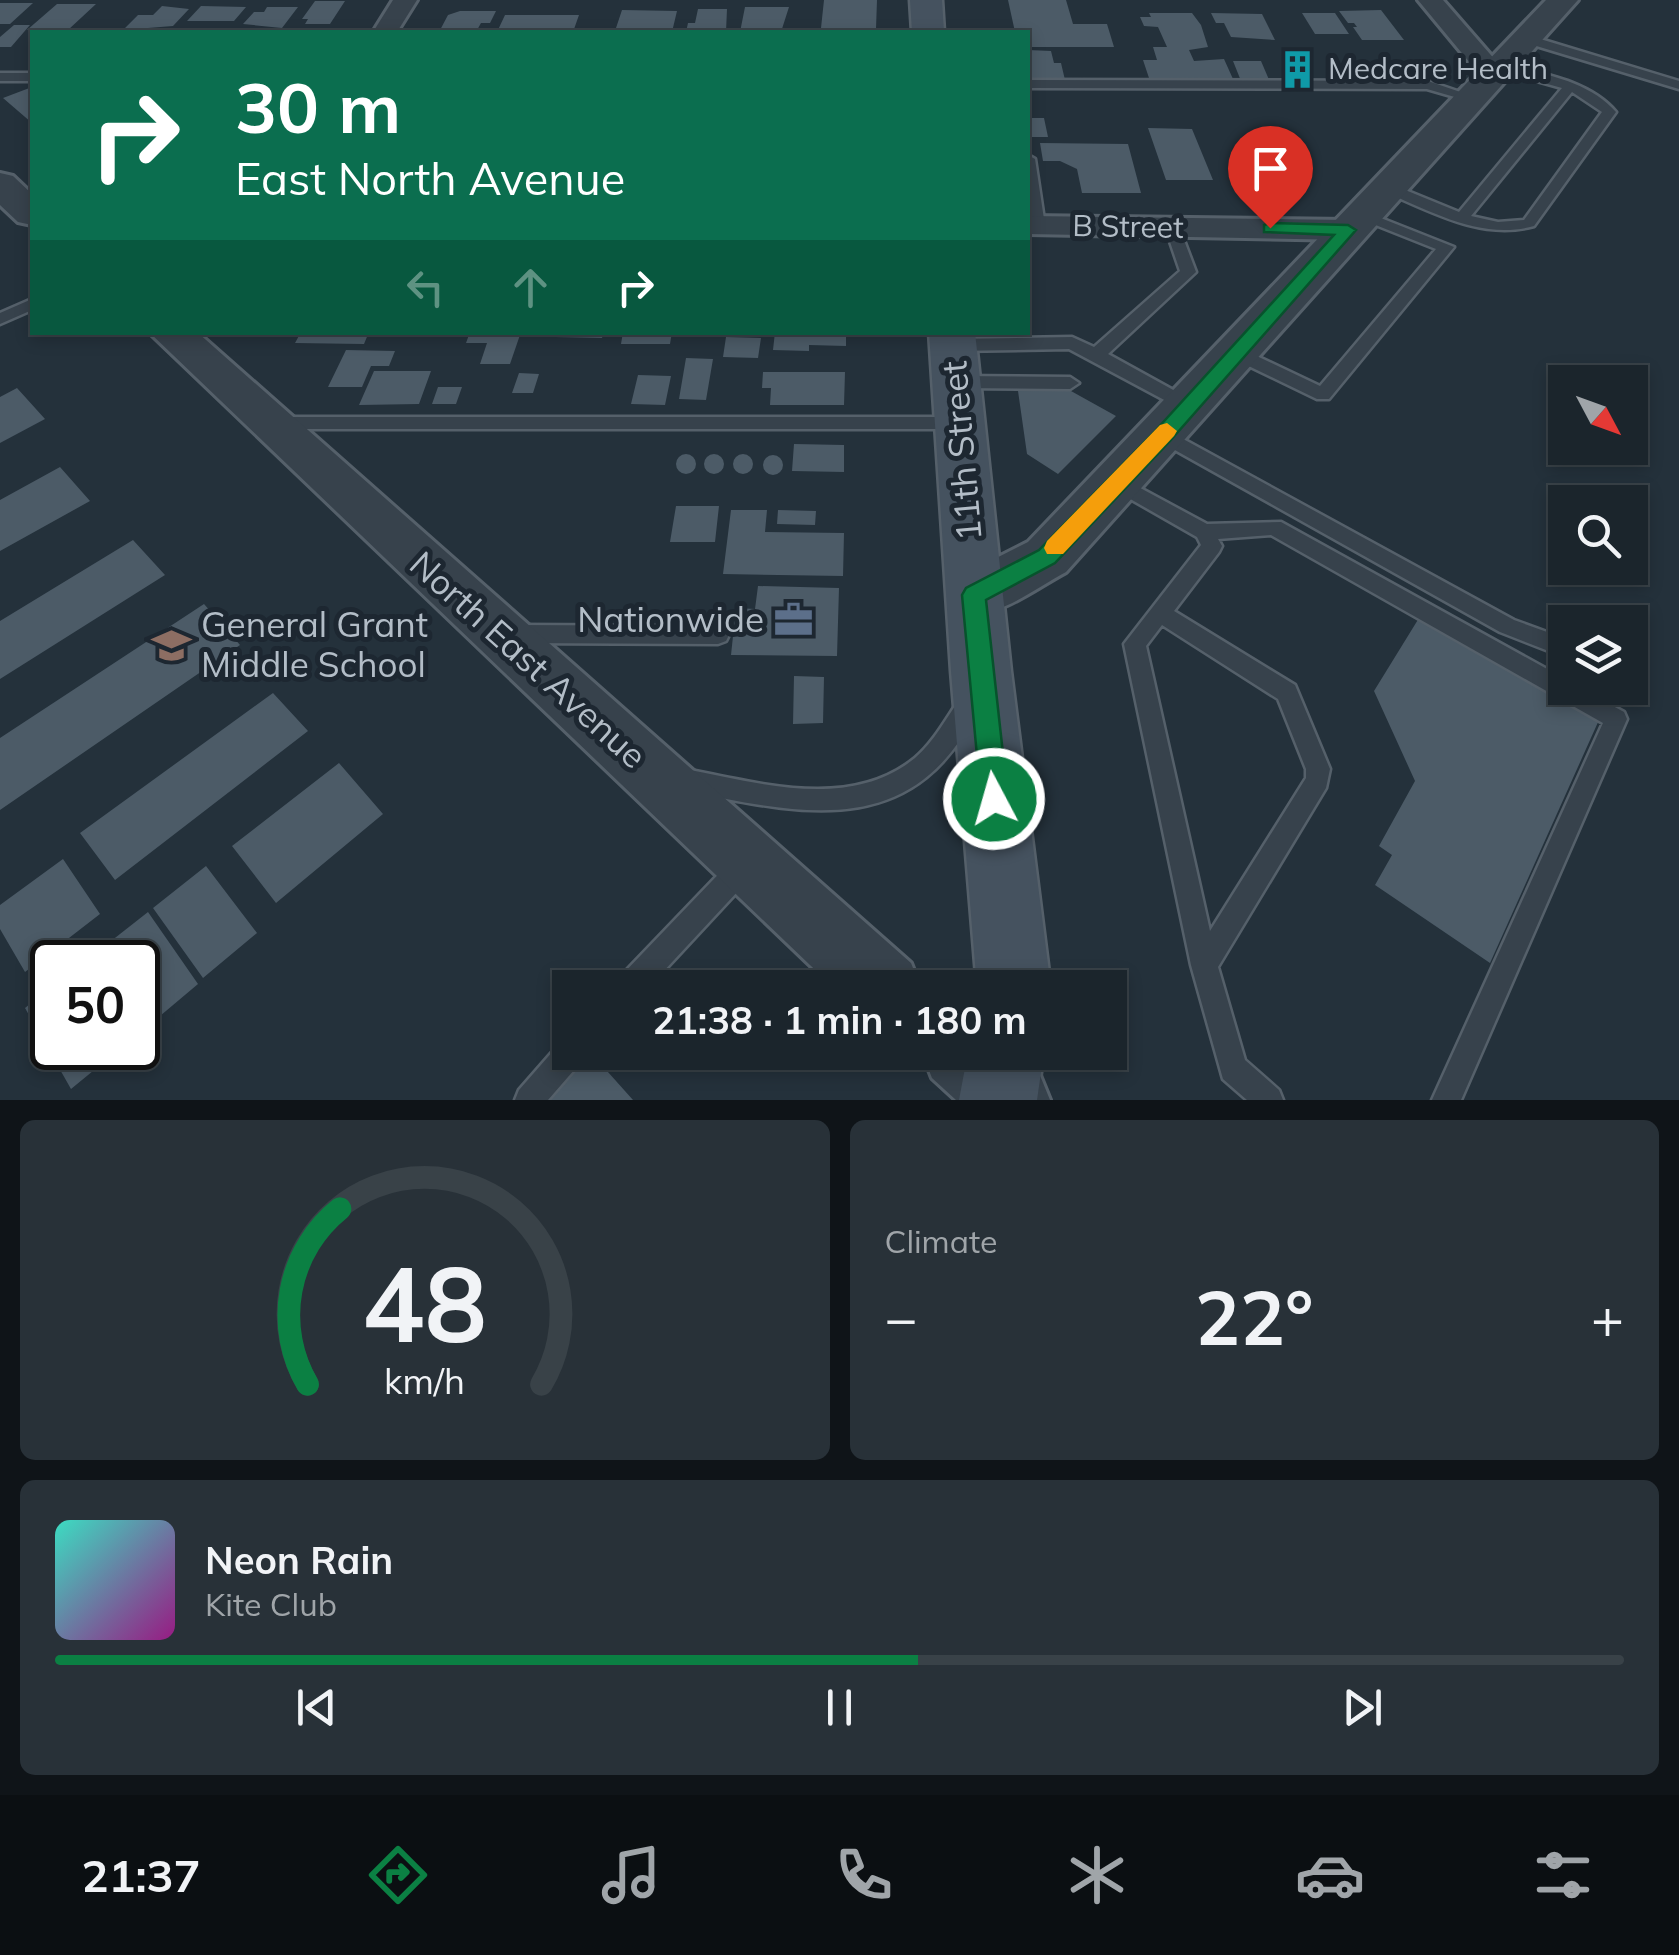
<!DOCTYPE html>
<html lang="en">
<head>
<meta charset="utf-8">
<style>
	body { margin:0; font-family:Mulish,sans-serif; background:#283138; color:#f1f3f6; height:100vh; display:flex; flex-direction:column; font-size:38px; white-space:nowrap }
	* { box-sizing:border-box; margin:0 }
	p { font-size:32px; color:#a0a5a9 }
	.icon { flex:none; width:55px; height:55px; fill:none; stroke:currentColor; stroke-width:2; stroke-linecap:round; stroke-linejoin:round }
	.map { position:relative; height:1100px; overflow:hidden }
	.drawer { display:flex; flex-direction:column; gap:20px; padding:20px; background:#0f1418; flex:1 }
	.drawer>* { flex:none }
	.guide { position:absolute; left:30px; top:30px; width:1000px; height:305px; border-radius:0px; box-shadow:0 5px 15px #0003,0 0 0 2px #394248; background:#0b6e4f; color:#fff; overflow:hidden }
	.needle { width:65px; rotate:131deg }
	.buttons { position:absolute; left:1548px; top:365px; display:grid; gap:20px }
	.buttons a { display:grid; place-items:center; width:100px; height:100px; border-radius:0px; background:#1b252c; box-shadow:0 5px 15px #0003,0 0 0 2px #394248; font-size:50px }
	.speed { position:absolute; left:30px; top:940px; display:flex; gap:20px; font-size:50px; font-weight:700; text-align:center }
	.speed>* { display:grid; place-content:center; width:130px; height:130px; border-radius:50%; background:#1b252c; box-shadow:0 5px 15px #0003,0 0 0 2px #394248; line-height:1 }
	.speed .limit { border:5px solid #111; border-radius:15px; background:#fff; color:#111 }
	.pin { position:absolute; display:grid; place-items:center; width:85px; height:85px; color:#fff; margin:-102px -42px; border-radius:50% 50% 50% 0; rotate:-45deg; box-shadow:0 0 10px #0007 }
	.pin .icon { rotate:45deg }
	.me { position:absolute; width:110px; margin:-55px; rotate:354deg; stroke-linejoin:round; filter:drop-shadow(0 0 8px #0008) }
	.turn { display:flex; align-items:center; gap:35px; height:210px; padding:0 40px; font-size:45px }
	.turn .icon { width:130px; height:130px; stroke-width:2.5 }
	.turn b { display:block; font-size:70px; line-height:85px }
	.lanes { display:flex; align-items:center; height:95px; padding:0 40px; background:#0003; justify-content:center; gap:50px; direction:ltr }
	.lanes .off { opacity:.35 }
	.big { font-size:75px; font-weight:700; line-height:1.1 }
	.drawer .widget { flex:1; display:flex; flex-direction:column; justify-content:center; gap:15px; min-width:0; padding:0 35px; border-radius:15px; background:#283138 }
	.drawer .dial { align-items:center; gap:0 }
	.dial svg { height:260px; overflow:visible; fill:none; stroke:#394248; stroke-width:7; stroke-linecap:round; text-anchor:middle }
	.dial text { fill:#f1f3f6; stroke:none }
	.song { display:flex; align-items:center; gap:30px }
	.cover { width:120px; height:120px; border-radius:15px; background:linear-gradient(135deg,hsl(170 70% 55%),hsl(310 70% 35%)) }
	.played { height:10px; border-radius:5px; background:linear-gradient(90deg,#0b8043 55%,#394248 55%) }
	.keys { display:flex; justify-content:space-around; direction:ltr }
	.heat { display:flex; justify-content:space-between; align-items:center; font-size:55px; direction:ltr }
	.drawer .tiles { flex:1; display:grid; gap:20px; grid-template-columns:1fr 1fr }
	.widget:last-child { grid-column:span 2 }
	.trip { position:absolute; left:552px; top:970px; width:575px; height:100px; border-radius:0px; background:#1b252c; box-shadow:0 5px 15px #0003,0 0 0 2px #394248; font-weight:700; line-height:100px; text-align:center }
	.tabs { display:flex; height:160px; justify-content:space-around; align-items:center; background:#0b0f12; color:#a0a5a9 }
	.tabs .icon { width:70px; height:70px }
	.tabs .active { color:#0b8043 }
	.tabs b { font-size:45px; color:#f1f3f6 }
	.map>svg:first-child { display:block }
	.building { fill:#4c5b67 }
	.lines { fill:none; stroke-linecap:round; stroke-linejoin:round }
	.service-casing { stroke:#55606a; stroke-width:5 }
	.minor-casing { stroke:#55606a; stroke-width:6 }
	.tertiary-casing { stroke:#55606a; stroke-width:6 }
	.secondary-casing { stroke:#55606a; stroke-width:5 }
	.service { fill:#37424c; fill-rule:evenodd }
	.minor { fill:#37424c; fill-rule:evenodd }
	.tertiary { fill:#37424c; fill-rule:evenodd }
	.secondary { fill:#45525f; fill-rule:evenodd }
	.route { fill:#0b8043; stroke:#07532c; stroke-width:2.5 }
	.slow { fill:#f59e0b }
	.labels { text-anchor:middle; stroke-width:10; stroke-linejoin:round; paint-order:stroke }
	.far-poi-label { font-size:30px; fill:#b3bdc7; stroke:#1d2731; text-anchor:start }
	.far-street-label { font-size:30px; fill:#b3bdc7; stroke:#1d2731 }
	.street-label { font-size:35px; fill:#b3bdc7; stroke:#1d2731 }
	.poi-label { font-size:35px; fill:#b3bdc7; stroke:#1d2731; text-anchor:end }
</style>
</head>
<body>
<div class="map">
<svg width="1679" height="1100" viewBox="0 0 1679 1100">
	<rect width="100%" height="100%" fill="#24313b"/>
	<path class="building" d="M 824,0 L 877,0 L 876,29 L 821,28 Z
		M 1008,0 L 1066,0 L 1073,24 L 1107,24 L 1114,47 L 1028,47 L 1028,32 L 1015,32 Z
		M 315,1 L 345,1 L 330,24 L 305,24 L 308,19 L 302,19 Z
		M 0,3 L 33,3 L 10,24 L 0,24 Z
		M 57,4 L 96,4 L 68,30 L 27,30 Z
		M 162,6 L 189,9 L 173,26 L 123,30 L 138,15 L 153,15 Z
		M 201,6 L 246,7 L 234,21 L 187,21 Z
		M 267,7 L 298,7 L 282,28 L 243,24 L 254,12 L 264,12 Z
		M 745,7 L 789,7 L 781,32 L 740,32 Z
		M 698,9 L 727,9 L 726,32 L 686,32 L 688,23 L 695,23 Z
		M 622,10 L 677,11 L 672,32 L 625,32 L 615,31 Z
		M 1381,10 L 1404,40 L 1362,40 L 1353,27 L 1357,27 L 1354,23 L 1348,23 L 1339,11 Z
		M 460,11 L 496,11 L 490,23 L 481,23 L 476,32 L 439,32 L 448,15 Z
		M 1149,13 L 1192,13 L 1201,25 L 1208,47 L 1189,50 L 1194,61 L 1224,59 L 1233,79 L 1149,78 L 1143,60 L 1157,60 L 1153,47 L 1167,47 L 1158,27 L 1144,26 L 1140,17 L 1151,17 Z
		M 1211,13 L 1262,14 L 1275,40 L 1231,37 L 1224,23 L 1216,23 Z
		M 1302,13 L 1335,13 L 1349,34 L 1315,34 Z
		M 505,15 L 579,15 L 573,32 L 497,32 Z
		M 14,25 L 30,25 L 11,47 L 0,47 L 0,37 Z
		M 1028,50 L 1051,51 L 1054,63 L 1061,63 L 1065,80 L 1028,80 Z
		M 1284,59 L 1303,60 L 1313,79 L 1293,78 Z
		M 1233,61 L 1261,61 L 1270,82 L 1241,81 Z
		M 32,87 L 32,123 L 3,98 Z
		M 1028,118 L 1044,118 L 1048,137 L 1028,137 Z
		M 1148,128 L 1192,129 L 1213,180 L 1166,180 Z
		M 1040,143 L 1128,144 L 1141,193 L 1082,193 L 1077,169 L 1060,161 L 1043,161 Z
		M 301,332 L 369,332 L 364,344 L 295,343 Z
		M 470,332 L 521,332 L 510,364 L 480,364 L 487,343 L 466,343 Z
		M 557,332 L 604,332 L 602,338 L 555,337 Z
		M 623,332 L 672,332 L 670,344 L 621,344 Z
		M 775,332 L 846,332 L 846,346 L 809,345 L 809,351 L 773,350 Z
		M 726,337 L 761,338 L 758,358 L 723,357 Z
		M 346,350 L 395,351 L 389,366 L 371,366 L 362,387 L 328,387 Z
		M 686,358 L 713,359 L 706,400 L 679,399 Z
		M 374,371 L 431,371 L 419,404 L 359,405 Z
		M 763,372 L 845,372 L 844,405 L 770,405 L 771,388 L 762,388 Z
		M 519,373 L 539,374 L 533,393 L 512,393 Z
		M 638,375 L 671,376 L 665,405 L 631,404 Z
		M 438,387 L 462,387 L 456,404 L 432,404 Z
		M 17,388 L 45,419 L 0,443 L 0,397 Z
		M 1018,391 L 1071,391 L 1116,416 L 1058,474 L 1027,454 Z
		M 794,444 L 844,445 L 844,472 L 792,471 Z
		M676 464a10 10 0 1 1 20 0a10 10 0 1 1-20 0Z
		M733 464a10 10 0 1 1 20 0a10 10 0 1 1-20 0Z
		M704 464a10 10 0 1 1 20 0a10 10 0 1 1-20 0Z
		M763 465a10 10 0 1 1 20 0a10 10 0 1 1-20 0Z
		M 60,467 L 90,501 L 0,551 L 0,500 Z
		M 676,506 L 719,506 L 715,542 L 670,542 Z
		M 731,510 L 767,510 L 765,532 L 844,533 L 843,576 L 723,574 Z
		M 778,510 L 816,511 L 815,525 L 777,524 Z
		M 133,540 L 165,575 L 0,679 L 0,621 Z
		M 758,586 L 839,588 L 837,656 L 731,655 L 736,608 L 755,609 Z
		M 204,604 L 240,645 L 0,810 L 0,738 Z
		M 1419,618 L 1599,720 L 1490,963 L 1375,885 L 1392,855 L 1379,846 L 1415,781 L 1374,691 Z
		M 794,676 L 824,677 L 823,723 L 793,724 Z
		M 273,693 L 308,731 L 115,880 L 80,833 Z
		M 339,763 L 383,814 L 276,903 L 232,846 Z
		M 63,859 L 100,914 L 25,972 L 0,929 L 0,905 Z
		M 206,866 L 257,933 L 203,978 L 153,908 Z
		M 148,912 L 198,984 L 141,1032 L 138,1027 L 138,962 L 96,962 L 92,956 Z
		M 52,986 L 52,1048 L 121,1048 L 71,1089 L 25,1008 Z
		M 591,1053 L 633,1100 L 548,1100 Z"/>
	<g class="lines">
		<defs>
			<path id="service" d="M 1527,35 L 1679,81 L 1679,89 L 1523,42 L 1521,39 Z
				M 1501,63 C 1539,73 1589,80 1616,112 L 1534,226 C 1482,241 1430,211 1383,191 L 1383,185 L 1393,185 L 1459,212 L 1562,88 L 1497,70 L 1497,64 ZM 1572,92 L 1602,112 L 1524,220 L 1498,222 L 1471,216 Z
				M 0,73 L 32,73 L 32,81 L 0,81 Z
				M 1028,80 L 1428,81 L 1478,98 L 1472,102 L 1427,89 L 1028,88 Z
				M 1028,155 L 1035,159 L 1045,226 L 1038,230 L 1031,226 Z
				M 1363,211 L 1454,247 L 1329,399 L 1317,399 L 1232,358 L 1232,350 L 1244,350 L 1320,386 L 1436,249 L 1358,218 L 1358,212 Z
				M 1172,223 L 1179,227 L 1196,272 L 1108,354 L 1195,402 L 1198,406 L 1195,410 L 1183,410 L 1069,349 L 953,351 L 945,345 L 953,339 L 1072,337 L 1094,347 L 1180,271 L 1165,227 Z
				M 32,299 L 32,310 L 0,324 L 0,313 Z
				M 957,376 L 1070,377 L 1079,383 L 1070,389 L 957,388 L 948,382 Z
				M 272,417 L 958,417 L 967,423 L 958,429 L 272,429 L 263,423 Z
				M 1163,428 L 1514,620 L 1547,632 L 1565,634 L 1565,652 L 1546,650 L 1500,632 L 1157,440 L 1154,435 Z
				M 1118,476 L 1207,524 L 1281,522 L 1565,679 L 1565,688 L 1580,688 L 1624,712 L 1627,719 L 1461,1100 L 1432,1100 L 1603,723 L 1271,535 L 1218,539 L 1222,546 L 1219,552 L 1174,611 L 1295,685 L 1330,769 L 1326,788 L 1218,967 L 1245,1060 L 1279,1090 L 1283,1100 L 1247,1100 L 1223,1079 L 1191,965 L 1124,644 L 1201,545 L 1197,537 L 1111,488 L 1109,483 L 1111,478 ZM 1162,625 L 1278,699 L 1306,769 L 1306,778 L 1210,931 L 1146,646 Z
				M 515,625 L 718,626 L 726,629 L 729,635 L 726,641 L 718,644 L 515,643 L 507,640 L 504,634 L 507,628 Z
				M 969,694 L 977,697 L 980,704 C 917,841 807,815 685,791 L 677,788 L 673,780 L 677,772 L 685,769 C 759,783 850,811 915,758 C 934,742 947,717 961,697 Z
				M 743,855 L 752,858 L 755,867 L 752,876 L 648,988 L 616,988 L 619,978 L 734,858 Z
				M 570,1038 L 570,1052 L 585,1052 L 581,1062 L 548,1100 L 515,1100 L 519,1090 L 561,1042 Z"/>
			<path id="minor" d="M 393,0 L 417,0 L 397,32 L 373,32 Z
				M 1418,0 L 1443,0 L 1503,69 L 1507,75 L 1503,81 L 1485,81 Z
				M 1028,216 L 1348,220 L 1359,223 L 1364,230 L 1359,237 L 1348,240 L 1028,234 Z"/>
			<path id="tertiary" d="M 1546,0 L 1578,0 L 1066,572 C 1032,590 992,624 955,611 L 947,595 L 955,579 L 1028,542 Z
				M 0,173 L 13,176 L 32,194 L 32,225 L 18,222 L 0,205 Z
				M 149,332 L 197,332 L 911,963 L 921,988 L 834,988 Z
				M 922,1052 L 1014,1052 L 1039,1073 L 1050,1100 L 956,1100 L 932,1078 Z"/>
			<path id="secondary" d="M 910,0 L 942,0 L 944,32 L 912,32 Z
				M 929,332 L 975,332 L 1011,671 L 1051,988 L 977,988 L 951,671 Z
				M 968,1052 L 1044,1052 L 1037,1100 L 959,1100 Z"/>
		</defs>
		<use href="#service" class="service-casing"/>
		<use href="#minor" class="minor-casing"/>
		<use href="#tertiary" class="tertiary-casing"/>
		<use href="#secondary" class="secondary-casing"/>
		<use href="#service" class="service"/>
		<use href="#minor" class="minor"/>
		<use href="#tertiary" class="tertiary"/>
		<use href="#secondary" class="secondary"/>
	</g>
	<path class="route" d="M 1270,223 L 1348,225 L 1356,230 L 1170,441 L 1055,563 L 986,600 L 1008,799 L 1004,808 L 994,812 L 985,808 L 981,799 L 962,595 L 966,588 L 1039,550 L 1156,430 L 1334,235 L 1264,232 L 1264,225 Z"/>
	<path class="slow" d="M 1167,423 L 1177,431 L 1174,436 L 1063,554 L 1047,554 L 1044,548 L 1047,541 L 1160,425 Z"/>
	<defs>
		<symbol id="building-bare" viewBox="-9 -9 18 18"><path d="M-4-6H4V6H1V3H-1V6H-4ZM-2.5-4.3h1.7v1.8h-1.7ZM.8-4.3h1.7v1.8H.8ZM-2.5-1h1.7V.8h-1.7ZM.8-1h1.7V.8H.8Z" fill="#0f9aa8" stroke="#1d2731" stroke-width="2.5" paint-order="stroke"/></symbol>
		<symbol id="office-bare" viewBox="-9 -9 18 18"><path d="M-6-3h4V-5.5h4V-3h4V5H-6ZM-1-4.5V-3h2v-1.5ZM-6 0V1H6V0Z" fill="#5c6f8a" stroke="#1d2731" stroke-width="2.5" paint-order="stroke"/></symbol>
		<symbol id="school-bare" viewBox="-9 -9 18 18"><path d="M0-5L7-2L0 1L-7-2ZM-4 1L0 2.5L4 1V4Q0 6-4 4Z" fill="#8d6e63" stroke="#1d2731" stroke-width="2.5" paint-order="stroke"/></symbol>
	</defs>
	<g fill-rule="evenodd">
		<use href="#building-bare" x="1270" y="42" width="55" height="55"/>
		<use href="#office-bare" x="766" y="592" width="55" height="55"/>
		<use href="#school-bare" x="144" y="618" width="55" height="55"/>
	</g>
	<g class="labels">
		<g class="far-poi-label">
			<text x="1328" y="79">Medcare Health</text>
		</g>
		<g class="far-street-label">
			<text transform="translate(1128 227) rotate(1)" y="10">B Street</text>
		</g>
		<g class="street-label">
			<text transform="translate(962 451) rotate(-95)" y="12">11th Street</text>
			<text transform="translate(528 660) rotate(42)" y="12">North East Avenue</text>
		</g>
		<g class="poi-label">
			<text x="764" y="632">Nationwide</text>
			<text x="201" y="637" text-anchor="start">General Grant<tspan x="201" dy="40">Middle School</tspan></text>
		</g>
	</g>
</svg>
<div class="buttons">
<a><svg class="needle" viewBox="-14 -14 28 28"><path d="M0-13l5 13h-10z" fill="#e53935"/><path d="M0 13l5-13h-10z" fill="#a0a5a9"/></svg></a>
<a><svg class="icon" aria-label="search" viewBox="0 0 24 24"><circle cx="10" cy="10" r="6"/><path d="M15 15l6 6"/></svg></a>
<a><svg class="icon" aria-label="layers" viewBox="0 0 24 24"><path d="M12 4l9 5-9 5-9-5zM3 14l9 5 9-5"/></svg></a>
</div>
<div class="speed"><div class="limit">50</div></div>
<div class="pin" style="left:1270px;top:228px;background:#d93025"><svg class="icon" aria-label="arrive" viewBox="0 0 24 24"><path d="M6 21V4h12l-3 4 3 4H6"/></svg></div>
<svg class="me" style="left:994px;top:799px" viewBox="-20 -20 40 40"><circle r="17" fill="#0b8043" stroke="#fff" stroke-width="3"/><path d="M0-11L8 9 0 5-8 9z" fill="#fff"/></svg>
<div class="trip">21:38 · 1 min · 180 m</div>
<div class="guide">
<div class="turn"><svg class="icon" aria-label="right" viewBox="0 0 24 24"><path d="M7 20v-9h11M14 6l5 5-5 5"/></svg><div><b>30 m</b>East North Avenue</div></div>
<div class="lanes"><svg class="icon off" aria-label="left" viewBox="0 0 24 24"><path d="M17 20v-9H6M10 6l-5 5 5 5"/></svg><svg class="icon off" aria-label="ahead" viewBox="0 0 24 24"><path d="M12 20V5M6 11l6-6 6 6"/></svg><svg class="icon" aria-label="right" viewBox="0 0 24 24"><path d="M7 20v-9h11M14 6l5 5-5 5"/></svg></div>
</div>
</div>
<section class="drawer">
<div class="tiles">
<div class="widget dial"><svg viewBox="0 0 100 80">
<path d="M14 69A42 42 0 1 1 86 69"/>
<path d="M14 69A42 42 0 0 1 24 15" stroke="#0b8043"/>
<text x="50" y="56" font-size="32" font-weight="700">48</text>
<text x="50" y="72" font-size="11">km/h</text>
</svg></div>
<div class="widget"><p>Climate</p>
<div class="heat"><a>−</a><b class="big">22°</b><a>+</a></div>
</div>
<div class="widget">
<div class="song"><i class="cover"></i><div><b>Neon Rain</b><p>Kite Club</p></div></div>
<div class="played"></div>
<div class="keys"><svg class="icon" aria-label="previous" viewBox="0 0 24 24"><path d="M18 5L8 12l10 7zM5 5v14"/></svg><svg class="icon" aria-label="pause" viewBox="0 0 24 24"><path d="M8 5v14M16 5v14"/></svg><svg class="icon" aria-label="next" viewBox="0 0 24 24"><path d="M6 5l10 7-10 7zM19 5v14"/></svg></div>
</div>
</div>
</section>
<nav class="tabs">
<b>21:37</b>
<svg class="icon active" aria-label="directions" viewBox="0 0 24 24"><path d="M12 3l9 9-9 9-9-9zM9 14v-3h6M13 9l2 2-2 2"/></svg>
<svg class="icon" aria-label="music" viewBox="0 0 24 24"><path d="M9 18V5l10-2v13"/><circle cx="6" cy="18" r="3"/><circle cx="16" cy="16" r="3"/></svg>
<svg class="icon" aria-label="phone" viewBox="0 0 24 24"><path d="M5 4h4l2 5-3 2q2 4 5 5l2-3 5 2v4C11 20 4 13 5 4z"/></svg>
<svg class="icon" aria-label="climate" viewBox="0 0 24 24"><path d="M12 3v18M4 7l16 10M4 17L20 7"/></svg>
<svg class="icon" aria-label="car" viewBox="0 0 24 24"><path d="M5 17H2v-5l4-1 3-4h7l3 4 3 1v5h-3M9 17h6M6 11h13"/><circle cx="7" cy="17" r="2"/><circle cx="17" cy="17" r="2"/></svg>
<svg class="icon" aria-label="filters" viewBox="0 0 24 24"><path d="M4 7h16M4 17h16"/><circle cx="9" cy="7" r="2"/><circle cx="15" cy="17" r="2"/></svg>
</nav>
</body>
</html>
